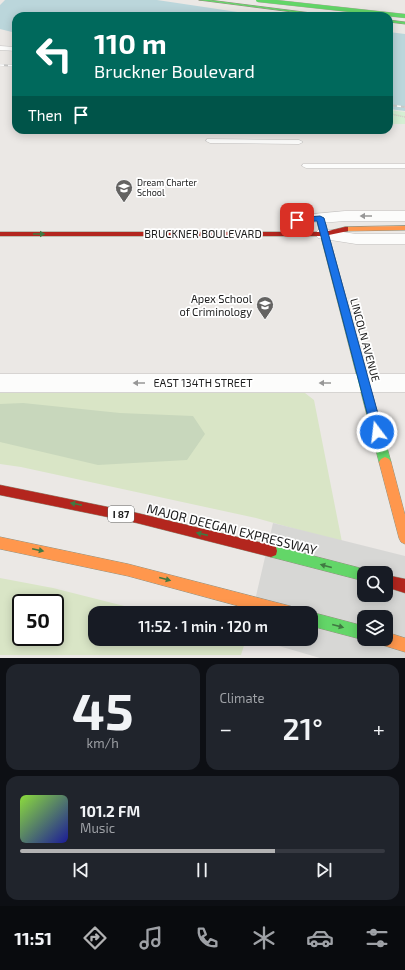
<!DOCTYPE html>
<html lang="en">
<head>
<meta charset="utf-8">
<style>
	body { margin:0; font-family:"Exo 2",sans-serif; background:#20242c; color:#f1f3f6; height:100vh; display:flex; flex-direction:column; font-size:15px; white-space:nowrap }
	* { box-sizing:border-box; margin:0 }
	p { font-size:13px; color:#9ea1a6 }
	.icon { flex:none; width:22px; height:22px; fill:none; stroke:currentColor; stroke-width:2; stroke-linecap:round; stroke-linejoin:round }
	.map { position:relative; height:658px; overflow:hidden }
	.drawer { display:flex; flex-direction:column; gap:6px; padding:6px; background:#0d0f14; flex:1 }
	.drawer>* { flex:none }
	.top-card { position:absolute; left:12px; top:12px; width:381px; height:122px; border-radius:12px; box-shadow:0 2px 10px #0003; background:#00695c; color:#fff; overflow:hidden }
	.fabs { position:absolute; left:357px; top:566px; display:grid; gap:8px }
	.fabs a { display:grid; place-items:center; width:36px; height:36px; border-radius:8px; background:#171b24; box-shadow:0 2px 10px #0003; font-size:20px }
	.speed { position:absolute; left:12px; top:594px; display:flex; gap:8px; font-size:20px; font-weight:700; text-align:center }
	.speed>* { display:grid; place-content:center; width:52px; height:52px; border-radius:50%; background:#171b24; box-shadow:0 2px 10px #0003; line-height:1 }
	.speed .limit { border:2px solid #111; border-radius:6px; background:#fff; color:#111 }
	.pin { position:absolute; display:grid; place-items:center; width:34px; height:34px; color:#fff; margin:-17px; border-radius:8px; box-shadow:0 2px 6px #0006 }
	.me { position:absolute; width:44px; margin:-22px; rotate:345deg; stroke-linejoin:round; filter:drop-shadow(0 0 3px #0008) }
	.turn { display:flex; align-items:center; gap:14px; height:84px; padding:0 16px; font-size:18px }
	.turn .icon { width:52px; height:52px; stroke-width:2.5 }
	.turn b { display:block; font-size:28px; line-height:34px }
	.then { display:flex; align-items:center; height:38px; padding:0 16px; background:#0003; gap:8px; font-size:15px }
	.big { font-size:30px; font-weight:600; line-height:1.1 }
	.drawer .widget { flex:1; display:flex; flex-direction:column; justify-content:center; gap:6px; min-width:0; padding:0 14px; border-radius:12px; background:#20242c }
	.drawer .dial { align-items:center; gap:0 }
	.dial b { font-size:52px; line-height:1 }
	.song { display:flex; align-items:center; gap:12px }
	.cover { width:48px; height:48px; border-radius:6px; background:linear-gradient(135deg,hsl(90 70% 55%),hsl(240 70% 35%)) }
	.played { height:4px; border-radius:2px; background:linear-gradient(90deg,#b2b2b3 70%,#363941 70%) }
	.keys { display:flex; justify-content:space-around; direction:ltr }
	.heat { display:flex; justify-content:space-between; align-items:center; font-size:22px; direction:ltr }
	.drawer .tiles { flex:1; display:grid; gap:6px; grid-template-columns:1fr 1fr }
	.widget:last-child { grid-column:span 2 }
	.trip { position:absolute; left:88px; top:606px; width:230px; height:40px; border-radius:12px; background:#171b24; box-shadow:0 2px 10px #0003; font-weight:600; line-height:40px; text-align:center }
	.tab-bar { display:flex; height:64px; justify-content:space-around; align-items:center; background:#090b0e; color:#9ea1a6 }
	.tab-bar .icon { width:28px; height:28px }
	.tab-bar .current { color:#b2b2b3 }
	.tab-bar b { font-size:18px; color:#f1f3f6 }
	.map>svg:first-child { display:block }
	.grass { fill:#d9e5c6; fill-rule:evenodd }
	.forest { fill:#c8d7bc }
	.park { fill:#d5efd3 }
	.water { fill:#bbd6db }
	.pier { fill:#d7d7d5; fill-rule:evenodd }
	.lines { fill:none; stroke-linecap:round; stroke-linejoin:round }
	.lane-casing { stroke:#c2c0bf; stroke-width:1 }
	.street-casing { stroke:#c2c0bf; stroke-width:1 }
	.fast-casing { stroke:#92927f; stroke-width:1 }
	.slow-casing { stroke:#92927f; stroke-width:1 }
	.jam-casing { stroke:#92927f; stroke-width:1 }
	.path { stroke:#d4c7c6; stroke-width:1.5; stroke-dasharray:1 1; stroke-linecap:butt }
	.lane { fill:#fcfcfb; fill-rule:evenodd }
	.street { fill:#fcfcfb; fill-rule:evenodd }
	.fast { fill:#63d668; fill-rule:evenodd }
	.slow { fill:#ff974d; fill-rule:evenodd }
	.jam { fill:#b3261e; fill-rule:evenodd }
	.rail-casing { stroke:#c9c9c8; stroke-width:2 }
	.rail { stroke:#fff; stroke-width:1.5; stroke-dasharray:4; stroke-linecap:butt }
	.fast-bridge-casing { stroke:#bd9fa9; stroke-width:4.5; stroke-linecap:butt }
	.fast-bridge { stroke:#63d668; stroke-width:4 }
	.oneway { fill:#979797 }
	.oneway2 { fill:#407942 }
	.route { fill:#1a73e8; stroke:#114b97 }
	.labels { text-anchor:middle; stroke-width:3.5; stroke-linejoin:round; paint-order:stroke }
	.far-poi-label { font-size:9px; fill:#1c1c1c; stroke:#fff; text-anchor:start }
	.shield { fill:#fff; stroke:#606060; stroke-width:1 }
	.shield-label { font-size:10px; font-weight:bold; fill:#1c1c1c }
	.street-label { font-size:11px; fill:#1c1c1c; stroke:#fff }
	.poi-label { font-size:11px; fill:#1c1c1c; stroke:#fff; text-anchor:end }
	.near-street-label { font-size:13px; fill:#1c1c1c; stroke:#fff }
</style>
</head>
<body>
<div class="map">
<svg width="405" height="658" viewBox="0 0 405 658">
	<rect width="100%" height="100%" fill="#ebe8e5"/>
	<path class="grass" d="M 0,393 L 305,393 L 314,400 L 342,542 L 256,518 L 21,467 L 0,464 Z
		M 0,578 L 53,588 L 152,613 L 95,613 L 95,639 L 246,639 L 241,655 L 0,655 ZM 21,603 L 55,603 L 55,637 L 21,637 Z"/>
	<path class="forest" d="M 23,403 L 120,413 L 193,416 L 205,434 L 187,460 L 98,465 L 0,442 L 0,404 Z"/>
	<path class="park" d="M 389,110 L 405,112 L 405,124 L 389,124 Z"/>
	<path class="water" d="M 5,0 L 157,0 L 264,16 L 16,16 L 16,33 L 0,29 L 0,5 Z
		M 389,32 L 405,34 L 405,111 L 389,109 Z"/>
	<path class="pier" d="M 273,523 L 405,556 L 405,658 L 320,658 L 255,639 L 311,639 L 311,613 L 252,613 ZM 364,573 L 386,573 L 386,595 L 364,595 ZM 364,617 L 386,617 L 386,639 L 364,639 Z"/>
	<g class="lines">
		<defs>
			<path id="lane" d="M 0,46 L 16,47 L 16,51 L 0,50 Z
				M 207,139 L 299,140 L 303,142 L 299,144 L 210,143 L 206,141 Z
				M 303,164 L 405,164 L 405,168 L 306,168 L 302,166 Z"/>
			<path id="street" d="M 345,211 L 405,211 L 405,221 L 345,221 L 320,223 L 314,222 L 311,218 L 314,214 Z
				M 324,229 L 356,234 L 405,234 L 405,244 L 356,244 L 318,238 L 315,234 L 318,230 Z
				M 0,374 L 405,374 L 405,392 L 0,392 Z"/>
			<path id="fast" d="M 199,0 L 209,0 L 335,16 L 324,16 Z
				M 389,20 L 405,22 L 405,24 L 389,22 Z
				M 317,216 L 320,216 L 324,218 L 391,462 L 389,465 L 385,467 L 381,465 L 379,462 L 316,218 Z
				M 271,545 L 364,569 L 369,571 L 370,573 L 364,573 L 364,581 L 271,557 L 266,555 L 265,551 L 266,547 Z
				M 311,612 L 364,626 L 364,639 L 367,639 L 364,640 L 311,626 L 311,613 L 309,613 Z"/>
			<path id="slow" d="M 405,226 L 405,230 L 345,231 L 341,229 L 345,227 Z
				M 385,457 L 389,459 L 391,462 L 405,515 L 405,544 L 401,542 L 399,538 L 379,462 L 381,459 Z
				M 0,537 L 128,564 L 290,606 L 295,608 L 297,613 L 264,613 L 128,576 L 0,549 Z
				M 386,632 L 405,638 L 405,652 L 379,644 L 377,639 L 386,639 Z"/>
			<path id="jam" d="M 345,227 L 348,227 L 348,231 L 324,236 L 0,236 L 0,232 L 324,232 Z
				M 0,485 L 137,513 L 271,545 L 276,547 L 277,551 L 276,555 L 271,557 L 137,523 L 0,495 Z
				M 386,575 L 405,579 L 405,593 L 386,587 Z"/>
		</defs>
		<use href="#lane" class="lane-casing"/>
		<use href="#street" class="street-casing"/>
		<use href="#fast" class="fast-casing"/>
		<use href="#slow" class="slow-casing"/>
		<use href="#jam" class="jam-casing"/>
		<path class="path" d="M 389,118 L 391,114 L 405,117"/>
		<use href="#lane" class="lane"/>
		<use href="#street" class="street"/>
		<use href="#fast" class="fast"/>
		<use href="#slow" class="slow"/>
		<use href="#jam" class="jam"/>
		<defs>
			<path id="rail" d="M 0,65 L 16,66
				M 389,105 L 405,107"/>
		</defs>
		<use href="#rail" class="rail-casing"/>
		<use href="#rail" class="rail"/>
		<defs>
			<path id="fast-bridge" d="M 258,0 L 405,16"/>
		</defs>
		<use href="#fast-bridge" class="fast-bridge-casing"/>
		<use href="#fast-bridge" class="fast-bridge"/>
	</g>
	<defs><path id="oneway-solid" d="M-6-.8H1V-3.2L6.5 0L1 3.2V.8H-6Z"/></defs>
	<g class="oneway">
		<use href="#oneway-solid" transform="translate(366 216) rotate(-180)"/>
		<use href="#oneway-solid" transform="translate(139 383) rotate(180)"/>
		<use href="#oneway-solid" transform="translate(325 383) rotate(180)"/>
	</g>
	<g class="oneway2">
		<use href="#oneway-solid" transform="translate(39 234)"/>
		<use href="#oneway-solid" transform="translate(76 504) rotate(-169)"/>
		<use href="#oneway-solid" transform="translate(202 534) rotate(-167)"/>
		<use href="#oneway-solid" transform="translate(38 550) rotate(12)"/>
		<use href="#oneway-solid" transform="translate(326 566) rotate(-165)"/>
		<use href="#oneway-solid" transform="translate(165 579) rotate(15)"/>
		<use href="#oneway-solid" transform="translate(338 626) rotate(15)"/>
	</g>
	<path class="route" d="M 320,216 L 324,218 L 383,432 L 381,435 L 377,436 L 373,435 L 372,432 L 317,221 L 297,222 L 294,220 L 297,218 Z"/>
	<defs>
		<symbol id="school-pin" viewBox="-11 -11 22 30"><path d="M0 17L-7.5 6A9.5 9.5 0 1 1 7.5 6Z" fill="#646362" stroke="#fff"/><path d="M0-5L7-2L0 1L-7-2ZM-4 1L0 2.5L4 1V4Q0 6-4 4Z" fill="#fff"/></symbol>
	</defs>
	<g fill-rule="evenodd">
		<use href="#school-pin" x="114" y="178" width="20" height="27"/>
		<use href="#school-pin" x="255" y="295" width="20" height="27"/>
	</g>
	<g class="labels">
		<g class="far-poi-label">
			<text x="137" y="186">Dream Charter<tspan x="137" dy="10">School</tspan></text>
		</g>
		<rect class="shield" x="108" y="506" width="26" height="16" rx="3"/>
		<g class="shield-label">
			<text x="121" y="518">I 87</text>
		</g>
		<g class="street-label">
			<text x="203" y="238">BRUCKNER BOULEVARD</text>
			<text transform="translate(365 340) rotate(75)" y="4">LINCOLN AVENUE</text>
			<text x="203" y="387">EAST 134TH STREET</text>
		</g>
		<g class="poi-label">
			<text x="252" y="303">Apex School<tspan x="252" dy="13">of Criminology</tspan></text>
		</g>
		<g class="near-street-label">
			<text transform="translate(232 529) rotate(14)" y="5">MAJOR DEEGAN EXPRESSWAY</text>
		</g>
	</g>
</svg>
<div class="fabs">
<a><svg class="icon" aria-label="search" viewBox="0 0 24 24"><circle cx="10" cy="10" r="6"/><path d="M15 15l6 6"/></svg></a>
<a><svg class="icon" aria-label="layers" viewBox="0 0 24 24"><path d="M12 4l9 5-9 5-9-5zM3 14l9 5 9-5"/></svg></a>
</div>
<div class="speed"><div class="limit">50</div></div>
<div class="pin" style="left:297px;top:220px;background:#d93025"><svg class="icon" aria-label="arrive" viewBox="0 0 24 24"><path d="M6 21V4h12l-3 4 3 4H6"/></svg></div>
<svg class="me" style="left:377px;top:432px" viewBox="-20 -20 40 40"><circle r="17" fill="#1a73e8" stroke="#fff" stroke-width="3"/><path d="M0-11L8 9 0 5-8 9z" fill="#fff"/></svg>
<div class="trip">11:52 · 1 min · 120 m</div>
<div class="top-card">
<div class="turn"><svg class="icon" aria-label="left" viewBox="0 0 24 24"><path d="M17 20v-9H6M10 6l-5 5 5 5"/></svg><div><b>110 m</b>Bruckner Boulevard</div></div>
<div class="then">Then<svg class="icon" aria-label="arrive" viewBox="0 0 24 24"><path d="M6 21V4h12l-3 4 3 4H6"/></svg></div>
</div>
</div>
<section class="drawer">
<div class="tiles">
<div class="widget dial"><b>45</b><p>km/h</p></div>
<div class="widget"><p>Climate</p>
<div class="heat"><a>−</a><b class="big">21°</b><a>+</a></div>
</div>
<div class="widget">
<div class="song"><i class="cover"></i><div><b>101.2 FM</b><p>Music</p></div></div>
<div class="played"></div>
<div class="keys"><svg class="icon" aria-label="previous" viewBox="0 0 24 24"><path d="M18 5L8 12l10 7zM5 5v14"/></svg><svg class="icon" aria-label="pause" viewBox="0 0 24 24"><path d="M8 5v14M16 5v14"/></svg><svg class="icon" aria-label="next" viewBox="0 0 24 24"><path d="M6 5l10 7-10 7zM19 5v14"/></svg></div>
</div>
</div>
</section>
<nav class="tab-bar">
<b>11:51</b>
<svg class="icon current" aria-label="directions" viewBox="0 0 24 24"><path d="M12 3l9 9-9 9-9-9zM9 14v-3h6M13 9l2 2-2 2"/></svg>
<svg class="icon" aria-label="music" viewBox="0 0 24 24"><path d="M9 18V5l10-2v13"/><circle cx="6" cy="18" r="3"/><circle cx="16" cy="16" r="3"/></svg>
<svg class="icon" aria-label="phone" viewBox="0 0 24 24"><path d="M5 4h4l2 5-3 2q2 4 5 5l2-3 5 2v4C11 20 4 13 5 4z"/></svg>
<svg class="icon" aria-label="climate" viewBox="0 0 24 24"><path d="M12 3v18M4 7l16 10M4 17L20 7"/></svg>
<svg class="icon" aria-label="car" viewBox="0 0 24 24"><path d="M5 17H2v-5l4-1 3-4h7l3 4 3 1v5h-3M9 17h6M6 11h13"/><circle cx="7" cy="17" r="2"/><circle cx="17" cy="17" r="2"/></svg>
<svg class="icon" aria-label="filters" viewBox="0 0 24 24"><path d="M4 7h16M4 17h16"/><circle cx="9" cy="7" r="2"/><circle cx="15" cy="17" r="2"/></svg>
</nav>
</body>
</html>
